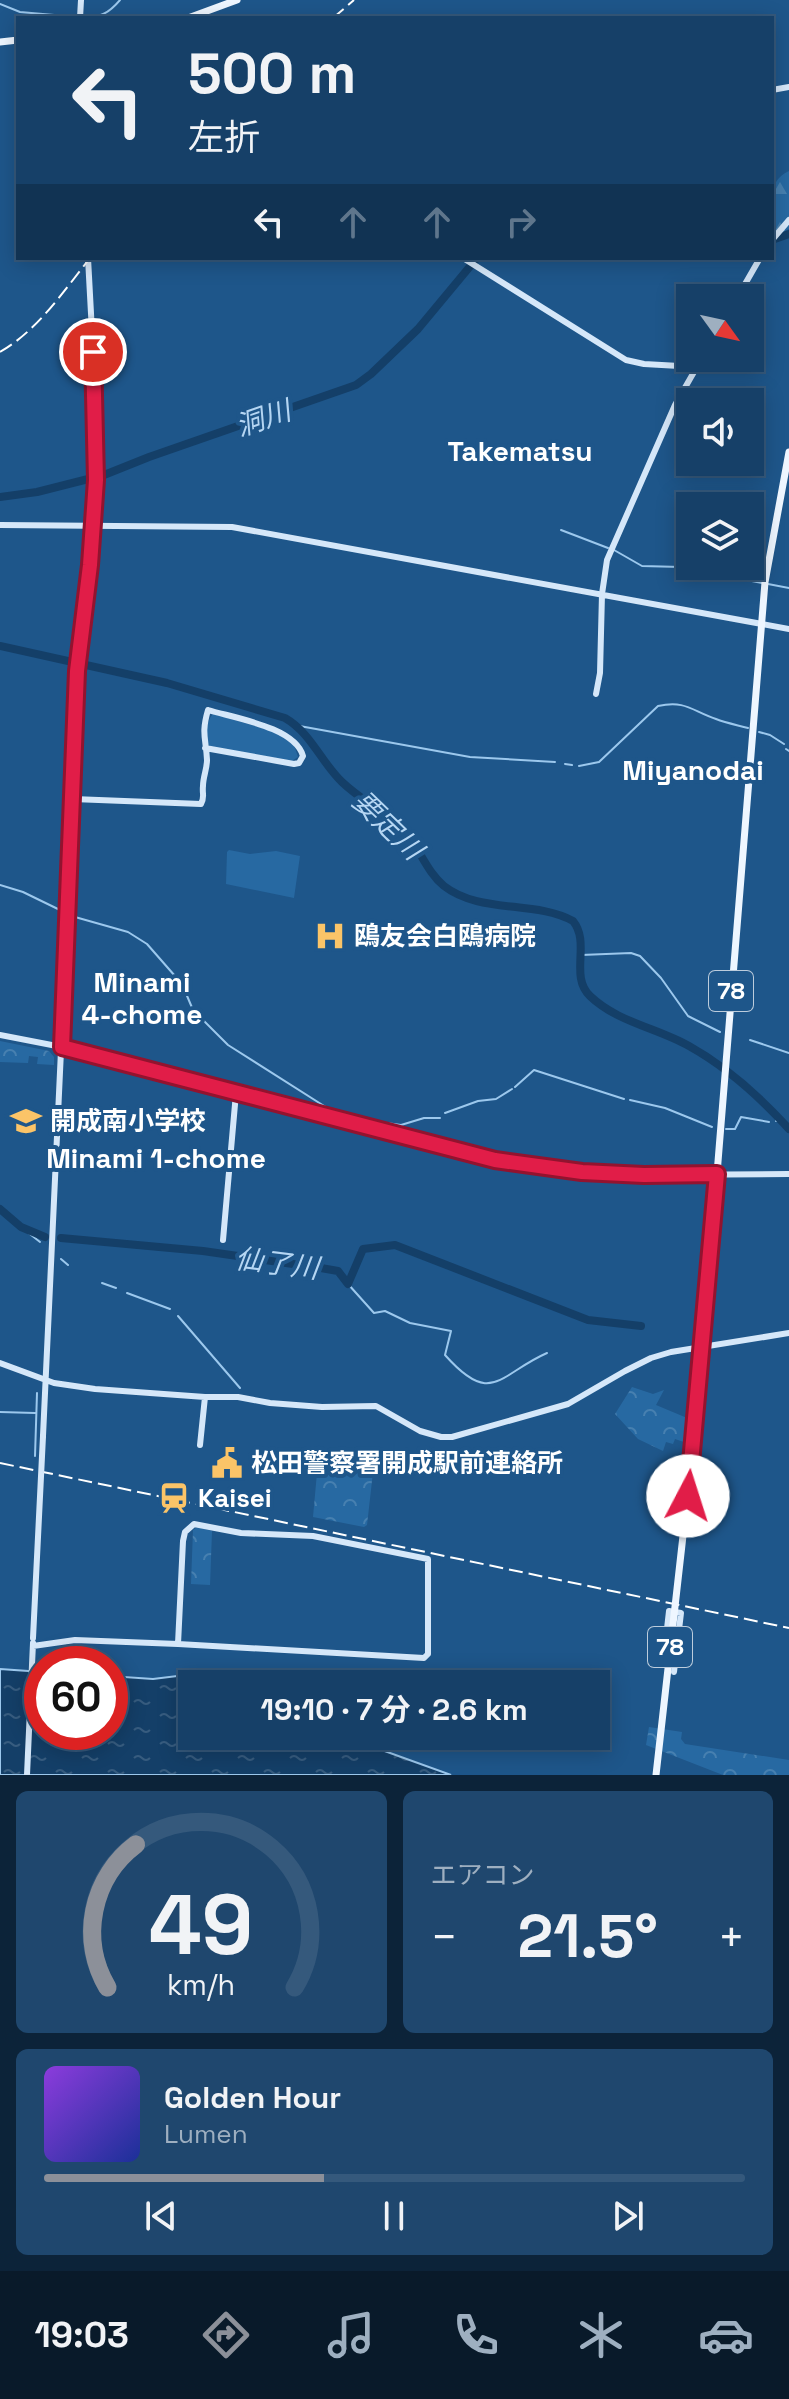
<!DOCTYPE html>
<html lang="ja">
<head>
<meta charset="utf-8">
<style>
	body { margin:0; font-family:"Space Grotesk","Noto Sans JP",sans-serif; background:#1f476e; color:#f1f3f6; height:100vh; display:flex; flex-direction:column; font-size:30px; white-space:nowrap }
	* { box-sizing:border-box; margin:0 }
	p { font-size:26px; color:#9eafc0 }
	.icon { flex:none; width:44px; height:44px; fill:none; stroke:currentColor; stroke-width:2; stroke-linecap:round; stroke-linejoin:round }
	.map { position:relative; height:1775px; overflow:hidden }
	.side { display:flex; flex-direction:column; gap:16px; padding:16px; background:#0c2339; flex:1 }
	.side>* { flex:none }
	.guide { position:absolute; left:16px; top:16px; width:758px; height:244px; border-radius:0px; box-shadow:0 4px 20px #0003,0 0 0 2px #35597c; background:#164068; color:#f1f3f6; overflow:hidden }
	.needle { width:52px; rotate:123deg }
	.buttons { position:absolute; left:676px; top:284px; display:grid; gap:16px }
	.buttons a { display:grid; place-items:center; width:88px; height:88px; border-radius:0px; background:#164068; box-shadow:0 4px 20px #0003,0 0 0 2px #35597c; font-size:40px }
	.speed { position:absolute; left:24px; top:1646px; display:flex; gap:16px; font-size:40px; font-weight:700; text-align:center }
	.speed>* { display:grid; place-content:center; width:104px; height:104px; border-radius:50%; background:#164068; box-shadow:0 4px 20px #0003,0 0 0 2px #35597c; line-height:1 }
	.speed .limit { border:12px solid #d22; background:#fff; color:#111 }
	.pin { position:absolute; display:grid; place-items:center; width:68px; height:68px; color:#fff; margin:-34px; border:4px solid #fff; border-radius:50%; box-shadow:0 2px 8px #0007 }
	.me { position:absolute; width:88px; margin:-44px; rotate:5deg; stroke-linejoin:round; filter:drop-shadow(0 0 6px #0008) }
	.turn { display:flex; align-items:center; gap:28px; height:168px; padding:0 40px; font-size:36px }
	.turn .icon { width:104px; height:104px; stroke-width:2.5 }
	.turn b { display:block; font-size:56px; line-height:68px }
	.lanes { display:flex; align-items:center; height:76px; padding:0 40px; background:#0003; justify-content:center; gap:40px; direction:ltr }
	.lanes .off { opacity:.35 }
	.big { font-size:60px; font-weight:700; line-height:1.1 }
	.side .tile { flex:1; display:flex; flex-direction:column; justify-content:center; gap:12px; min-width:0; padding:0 28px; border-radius:12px; background:#1f476e }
	.side .dial { align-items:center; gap:0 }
	.dial svg { height:208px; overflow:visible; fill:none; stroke:#35597c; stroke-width:7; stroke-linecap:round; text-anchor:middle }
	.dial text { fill:#f1f3f6; stroke:none }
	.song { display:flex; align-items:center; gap:24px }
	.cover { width:96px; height:96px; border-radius:12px; background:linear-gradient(135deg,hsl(270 70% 55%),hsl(230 70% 35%)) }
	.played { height:8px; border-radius:4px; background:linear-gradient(90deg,#8c9099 40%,#35597c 40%) }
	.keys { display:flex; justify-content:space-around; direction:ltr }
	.heat { display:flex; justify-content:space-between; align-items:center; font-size:44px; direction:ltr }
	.side .tiles { flex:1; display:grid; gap:16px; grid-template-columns:1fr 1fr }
	.tile:last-child { grid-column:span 2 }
	.trip { position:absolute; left:178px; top:1670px; width:432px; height:80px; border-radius:0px; background:#164068; box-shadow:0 4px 20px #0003,0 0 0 2px #35597c; font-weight:700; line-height:80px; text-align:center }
	.menu { display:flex; height:128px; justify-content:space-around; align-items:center; background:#091a2a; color:#9eafc0 }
	.menu .icon { width:56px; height:56px }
	.menu .selected { color:#8c9099 }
	.menu b { font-size:36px; color:#f1f3f6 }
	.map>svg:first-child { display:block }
	.green { fill:#2769a2 }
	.forest { fill:url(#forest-firs) }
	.park { fill:url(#park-crowns) }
	.water { fill:url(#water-ripples); stroke:#9cc8ed; stroke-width:2 }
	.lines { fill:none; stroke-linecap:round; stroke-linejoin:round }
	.stream { stroke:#9cc8ed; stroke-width:2 }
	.river { stroke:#143f68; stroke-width:8 }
	.secondary { stroke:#d5e7f9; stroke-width:6 }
	.primary { stroke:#eef6ff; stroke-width:7 }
	.rail { stroke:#fff; stroke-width:2; stroke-dasharray:14 6; stroke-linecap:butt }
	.secondary-bridge { stroke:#d5e7f9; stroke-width:6 }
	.primary-bridge { stroke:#eef6ff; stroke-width:7 }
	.route-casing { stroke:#92132f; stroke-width:20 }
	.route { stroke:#e11d48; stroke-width:14 }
	.labels { text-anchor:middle; stroke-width:8; stroke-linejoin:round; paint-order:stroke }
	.shield { fill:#1e568a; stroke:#bcccdc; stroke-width:2 }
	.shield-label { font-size:24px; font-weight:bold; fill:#fff }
	.poi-label { font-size:26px; font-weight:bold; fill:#fff; stroke:#1e568a; text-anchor:start }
	.water-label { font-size:28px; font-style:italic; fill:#b5d6f3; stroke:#1e568a }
	.neighbourhood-label { font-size:28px; font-weight:bold; fill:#fff; stroke:#1e568a }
</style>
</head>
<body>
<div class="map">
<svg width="789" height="1775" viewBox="0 0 789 1775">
	<defs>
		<pattern id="forest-firs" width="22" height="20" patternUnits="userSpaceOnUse" patternTransform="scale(2)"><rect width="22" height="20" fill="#2769a2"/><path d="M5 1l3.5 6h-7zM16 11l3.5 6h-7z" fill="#4780b0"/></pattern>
		<pattern id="park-crowns" width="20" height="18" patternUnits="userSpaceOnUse" patternTransform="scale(2)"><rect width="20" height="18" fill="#2769a2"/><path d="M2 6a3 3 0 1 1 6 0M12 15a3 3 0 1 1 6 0" fill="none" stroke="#4780b0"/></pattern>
		<pattern id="water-ripples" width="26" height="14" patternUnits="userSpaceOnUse" patternTransform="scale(2)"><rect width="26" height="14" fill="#143f68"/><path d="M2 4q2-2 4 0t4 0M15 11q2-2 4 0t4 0" fill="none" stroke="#375c7f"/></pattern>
	</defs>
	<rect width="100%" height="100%" fill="#1e568a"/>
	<path class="green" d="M 213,714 L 276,732 L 294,745 L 298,757 L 292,761 L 210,747 C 204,739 206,721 213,714 Z
		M 229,850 L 250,854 L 276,851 L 300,856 L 294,898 L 226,884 L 227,852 Z"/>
	<path class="forest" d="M 789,171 L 789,229 L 772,237 C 772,212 764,182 789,171 Z"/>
	<path class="park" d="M 0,1041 L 49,1051 L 54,1057 L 54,1065 L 37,1064 L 38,1057 L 29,1056 L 28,1063 L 0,1062 Z
		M 632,1387 L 653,1394 L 664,1390 L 656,1405 L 687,1418 L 687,1443 L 675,1439 L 673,1444 L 666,1442 L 663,1451 L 638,1439 L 615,1414 Z
		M 318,1462 L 373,1472 L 367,1525 L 364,1527 L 313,1517 Z
		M 197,1527 L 212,1531 L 210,1585 L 191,1584 L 193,1530 Z
		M 649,1727 L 682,1732 L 681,1739 L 685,1744 L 789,1760 L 789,1775 L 723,1775 L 646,1745 Z"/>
	<path class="water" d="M 0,1669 L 42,1672 L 42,1732 L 110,1732 L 110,1676 L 153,1679 L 234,1669 L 249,1684 L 192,1684 L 192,1736 L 343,1736 L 451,1775 L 0,1775 Z"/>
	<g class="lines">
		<path class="stream" d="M 0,4 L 20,12 L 77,17
			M 83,17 C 100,18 109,13 120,0
			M 561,530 L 608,548
			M 614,550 L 642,566 L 681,567 L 762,583
			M 768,584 L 789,588
			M 294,725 L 470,757 L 555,762
			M 759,732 L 770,735 L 784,744
			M 786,749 L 789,751
			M 565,764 L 572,765
			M 579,766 L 599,762 L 658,706 C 686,700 692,711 716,719 C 726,723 737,725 748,728
			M 0,885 L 23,892 L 62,911
			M 75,917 L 128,932 L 147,944 L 182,984 L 193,1010 L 228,1045 L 332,1111
			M 581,955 L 631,953 L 640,956 L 661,978 L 688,1016 L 720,1032
			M 750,1040 L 789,1053
			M 515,1087 L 534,1070 L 624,1099
			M 630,1100 L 665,1108 L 712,1127
			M 445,1113 L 478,1101 L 496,1099 L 512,1089
			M 357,1119 L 401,1125 L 424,1118 L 440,1118
			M 776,1121 L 781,1121
			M 726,1129 L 735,1129 L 741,1117 L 769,1122
			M 21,1227 L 40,1242
			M 61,1259 L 68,1265
			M 102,1283 L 116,1288
			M 348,1284 L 374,1313 L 385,1311 L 410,1323 L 451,1331 L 445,1355 C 492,1408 499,1374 547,1353
			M 127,1293 L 170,1309
			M 178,1316 L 240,1388
			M 0,1412 L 35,1413
			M 35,1456 L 37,1393"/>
		<path class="river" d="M 772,240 L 789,234
			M 0,497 L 37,492 L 104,475 L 149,457 L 356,385 L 371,374 L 418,329 L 477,258
			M 0,646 L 167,683 L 285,718 C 311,733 321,762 342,782 C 363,802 389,814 408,836 C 421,852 428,873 444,886 C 480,914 534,900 573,921 C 591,943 569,976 590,996 C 617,1022 657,1028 689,1046 C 727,1067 760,1097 789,1129
			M 0,1209 L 21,1227 L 45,1237
			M 61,1238 L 203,1251 L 321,1268 L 338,1271 L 348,1284 L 363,1249 L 395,1245 L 588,1320 L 641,1326"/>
		<path class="secondary" d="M 80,18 L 81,0
			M 772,90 L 789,87
			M 772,240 L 789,220
			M 463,258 L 626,360 L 644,364 L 697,367
			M 737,298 L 760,258
			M 0,525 L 232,527 L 789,629
			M 596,694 L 600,673 L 602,594 L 607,560 L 675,405 L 702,358
			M 73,799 L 201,804 C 205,797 202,794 203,786 C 203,777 207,769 207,760 C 206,738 201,734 208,710 C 234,718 295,727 303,756 L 299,763 L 294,764 L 205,748
			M 0,1035 L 62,1047 L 435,1145 L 524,1166 L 564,1171 L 644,1175 L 789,1174
			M 223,1240 L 236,1093
			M 0,1363 L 54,1383 L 95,1389 L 205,1397 L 238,1397 L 270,1403 L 322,1407 L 376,1406 L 420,1431 L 441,1437 L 452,1437 L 568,1404 L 625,1371 L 651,1358 L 671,1352 L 789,1333
			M 43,1436 L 67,922 L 77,671 L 90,565 L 96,480 L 94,369 L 88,258
			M 200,1445 L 205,1397
			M 194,1524 L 241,1533 L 313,1536 L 428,1559 L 428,1654 L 424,1658 L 178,1644 L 183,1541 L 185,1532 Z
			M 33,1646 L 75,1640 L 178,1644
			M 663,1664 L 669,1611 L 681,1613 L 674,1672
			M 27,1775 L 33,1643"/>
		<path class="primary" d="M 188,18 L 237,0
			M 0,42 L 18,40
			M 685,1518 L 717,1174 L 765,582 L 789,452"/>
		<path class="rail" d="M 333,18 L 354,0
			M 0,352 C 38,330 63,292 90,258
			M 0,1463 L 789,1628"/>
		<path class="secondary-bridge" d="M 33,1638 L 43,1436"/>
		<path class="primary-bridge" d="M 656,1775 L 685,1518"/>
	</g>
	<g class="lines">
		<defs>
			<path id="route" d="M 93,352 L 96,480 L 90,565 L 77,671 L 62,1047 L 495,1160 L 582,1172 L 644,1175 L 717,1174 L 688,1496"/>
		</defs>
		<use href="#route" class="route-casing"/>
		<use href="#route" class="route"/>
	</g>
	<defs>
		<symbol id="hospital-bare" viewBox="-9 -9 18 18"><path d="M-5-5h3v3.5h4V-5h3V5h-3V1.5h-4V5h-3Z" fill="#fbc468" stroke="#1e568a" stroke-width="2.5" paint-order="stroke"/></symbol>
		<symbol id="school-bare" viewBox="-9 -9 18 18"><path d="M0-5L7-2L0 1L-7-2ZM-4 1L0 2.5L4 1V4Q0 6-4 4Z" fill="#fbc468" stroke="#1e568a" stroke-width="2.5" paint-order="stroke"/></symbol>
		<symbol id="civic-bare" viewBox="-9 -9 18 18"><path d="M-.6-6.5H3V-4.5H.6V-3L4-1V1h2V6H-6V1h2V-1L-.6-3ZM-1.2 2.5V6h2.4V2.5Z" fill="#fbc468" stroke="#1e568a" stroke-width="2.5" paint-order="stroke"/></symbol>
		<symbol id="station-bare" viewBox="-9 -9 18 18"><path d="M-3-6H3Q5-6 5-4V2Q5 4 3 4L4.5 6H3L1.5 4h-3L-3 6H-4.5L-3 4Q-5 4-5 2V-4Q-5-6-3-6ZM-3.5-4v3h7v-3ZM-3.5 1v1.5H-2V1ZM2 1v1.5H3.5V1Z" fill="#fbc468" stroke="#1e568a" stroke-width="2.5" paint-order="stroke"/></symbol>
	</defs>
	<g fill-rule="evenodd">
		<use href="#hospital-bare" x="308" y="914" width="44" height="44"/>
		<use href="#school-bare" x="4" y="1099" width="44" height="44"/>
		<use href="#civic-bare" x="205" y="1441" width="44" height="44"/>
		<use href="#station-bare" x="152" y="1476" width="44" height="44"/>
	</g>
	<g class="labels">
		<g class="shield">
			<rect x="709" y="971" width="44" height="40" rx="6"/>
			<rect x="648" y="1627" width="44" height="40" rx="6"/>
		</g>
		<g class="shield-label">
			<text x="731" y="999">78</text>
			<text x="670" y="1655">78</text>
		</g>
		<g class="poi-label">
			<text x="354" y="945">鴎友会白鴎病院</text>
			<text x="50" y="1130">開成南小学校</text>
			<text x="251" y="1472">松田警察署開成駅前連絡所</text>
			<text x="198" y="1507">Kaisei</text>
		</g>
		<g class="water-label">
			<text transform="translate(263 418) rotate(-19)" y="10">洞川</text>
			<text transform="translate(388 825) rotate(44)" y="10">要定川</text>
			<text transform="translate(277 1263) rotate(7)" y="10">仙了川</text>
		</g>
		<g class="neighbourhood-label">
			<text x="520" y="461">Takematsu</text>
			<text x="693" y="780">Miyanodai</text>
			<text x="142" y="992">Minami<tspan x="142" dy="32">4-chome</tspan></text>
			<text x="156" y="1168">Minami 1-chome</text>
		</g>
	</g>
</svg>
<div class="buttons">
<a><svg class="needle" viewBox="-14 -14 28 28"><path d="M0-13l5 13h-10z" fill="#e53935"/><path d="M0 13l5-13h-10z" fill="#9eafc0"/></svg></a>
<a><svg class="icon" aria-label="sound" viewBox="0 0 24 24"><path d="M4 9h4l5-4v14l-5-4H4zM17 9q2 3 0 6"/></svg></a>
<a><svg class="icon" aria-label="layers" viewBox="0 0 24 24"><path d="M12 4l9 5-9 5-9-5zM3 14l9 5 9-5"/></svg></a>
</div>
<div class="speed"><div class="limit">60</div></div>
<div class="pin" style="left:93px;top:352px;background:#d93025"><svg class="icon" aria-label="arrive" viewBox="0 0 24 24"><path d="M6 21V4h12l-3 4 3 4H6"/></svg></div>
<svg class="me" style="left:688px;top:1496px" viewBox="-20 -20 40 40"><circle r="19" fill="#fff"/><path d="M0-13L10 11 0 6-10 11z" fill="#e11d48"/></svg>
<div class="trip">19:10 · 7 分 · 2.6 km</div>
<div class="guide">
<div class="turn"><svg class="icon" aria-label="left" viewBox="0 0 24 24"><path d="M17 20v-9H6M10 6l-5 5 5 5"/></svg><div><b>500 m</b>左折</div></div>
<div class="lanes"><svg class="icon" aria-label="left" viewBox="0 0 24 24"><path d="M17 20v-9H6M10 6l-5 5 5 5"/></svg><svg class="icon off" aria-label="ahead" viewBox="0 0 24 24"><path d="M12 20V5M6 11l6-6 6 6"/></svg><svg class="icon off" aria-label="ahead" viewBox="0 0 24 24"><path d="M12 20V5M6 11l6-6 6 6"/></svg><svg class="icon off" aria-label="right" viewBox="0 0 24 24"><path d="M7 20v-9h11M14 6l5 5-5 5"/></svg></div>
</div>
</div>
<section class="side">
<div class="tiles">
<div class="tile dial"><svg viewBox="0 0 100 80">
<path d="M14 69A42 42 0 1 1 86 69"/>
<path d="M14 69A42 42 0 0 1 25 14" stroke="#8c9099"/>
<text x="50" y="56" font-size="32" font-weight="700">49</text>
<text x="50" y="72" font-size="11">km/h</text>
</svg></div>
<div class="tile"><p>エアコン</p>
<div class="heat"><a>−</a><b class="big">21.5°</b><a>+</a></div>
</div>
<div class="tile">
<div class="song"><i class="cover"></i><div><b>Golden Hour</b><p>Lumen</p></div></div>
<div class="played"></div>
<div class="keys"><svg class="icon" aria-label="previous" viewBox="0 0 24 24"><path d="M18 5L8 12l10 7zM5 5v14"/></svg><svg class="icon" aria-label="pause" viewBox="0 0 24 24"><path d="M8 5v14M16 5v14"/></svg><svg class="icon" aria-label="next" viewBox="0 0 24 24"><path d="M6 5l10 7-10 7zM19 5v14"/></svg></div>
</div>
</div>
</section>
<nav class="menu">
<b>19:03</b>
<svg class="icon selected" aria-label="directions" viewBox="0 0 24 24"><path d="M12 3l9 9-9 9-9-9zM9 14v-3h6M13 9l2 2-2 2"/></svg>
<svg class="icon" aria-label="music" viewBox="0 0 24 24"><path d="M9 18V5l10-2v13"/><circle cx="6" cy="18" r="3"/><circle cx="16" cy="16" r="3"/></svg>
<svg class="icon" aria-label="phone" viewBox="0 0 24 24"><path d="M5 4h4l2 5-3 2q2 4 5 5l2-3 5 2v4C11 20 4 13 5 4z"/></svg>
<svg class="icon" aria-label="climate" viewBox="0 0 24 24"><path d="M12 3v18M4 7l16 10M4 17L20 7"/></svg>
<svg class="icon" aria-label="car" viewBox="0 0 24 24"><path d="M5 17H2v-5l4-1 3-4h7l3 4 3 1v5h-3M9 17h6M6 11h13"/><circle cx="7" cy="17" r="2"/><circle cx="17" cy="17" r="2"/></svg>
</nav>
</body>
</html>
